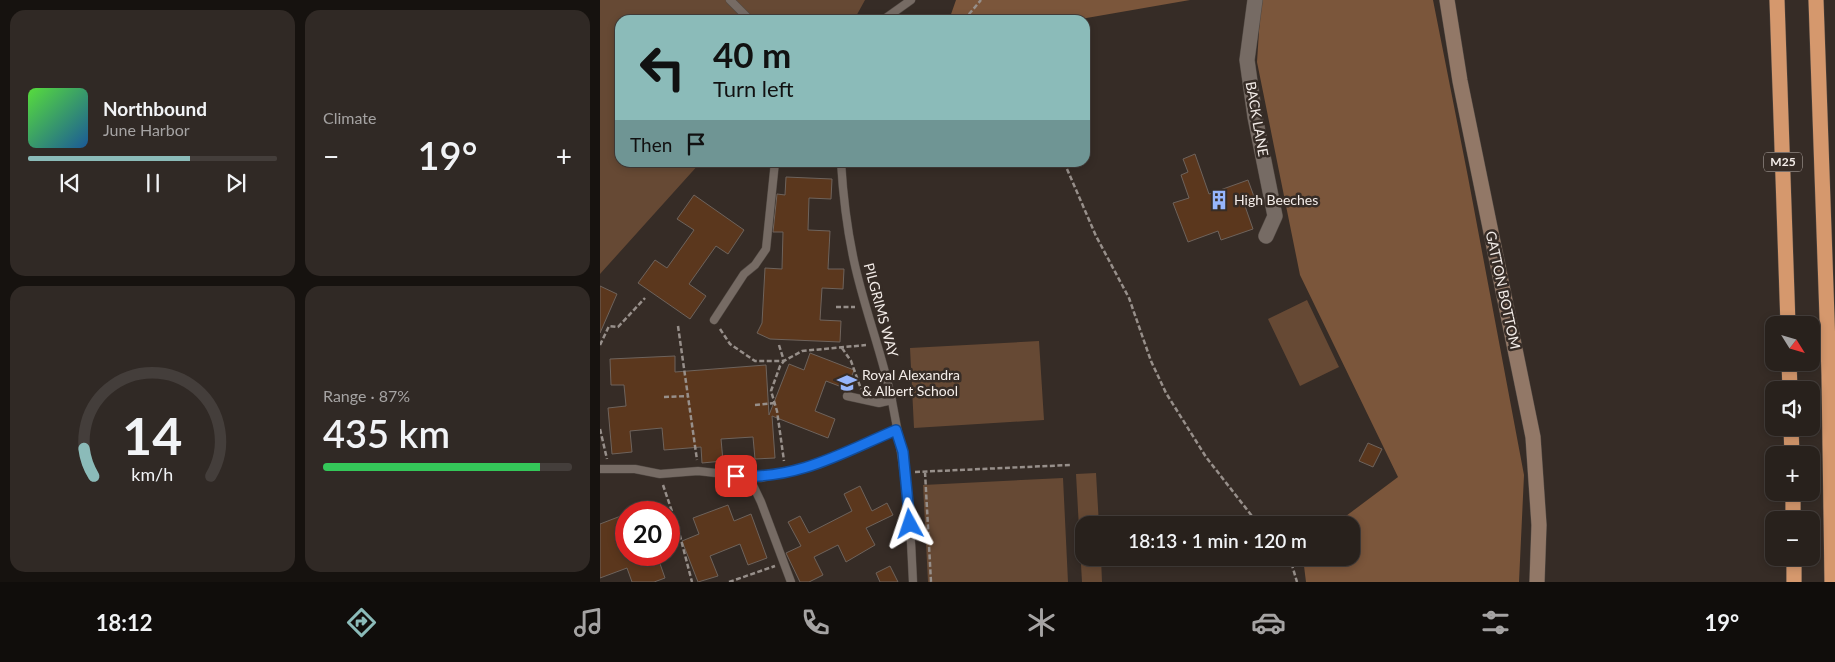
<!DOCTYPE html>
<html lang="en">
<head>
<meta charset="utf-8">
<style>
	body { margin:0; font-family:Lato,sans-serif; background:#302925; color:#f1f3f6; height:100vh; display:flex; flex-direction:column; font-size:19px; white-space:nowrap }
	* { box-sizing:border-box; margin:0 }
	p { font-size:16px; color:#a5a3a3 }
	.icon { flex:none; width:28px; height:28px; fill:none; stroke:currentColor; stroke-width:2; stroke-linecap:round; stroke-linejoin:round }
	.map { position:relative; flex:1; overflow:hidden }
	.drawer { display:flex; flex-direction:column; gap:10px; padding:10px; background:#16120f; width:600px }
	.drawer>* { flex:none }
	.top-card { position:absolute; left:15px; top:15px; width:475px; height:152px; border-radius:15px; box-shadow:0 2px 8px #0003,0 0 0 1px #443e3b; background:#8bbbb9; color:#111; overflow:hidden }
	.needle { width:32px; rotate:127deg }
	.tools { position:absolute; left:1165px; top:316px; display:grid; gap:10px }
	.tools a { display:grid; place-items:center; width:55px; height:55px; border-radius:10px; background:#28211c; box-shadow:0 2px 8px #0003,0 0 0 1px #443e3b; font-size:25px }
	.speed { position:absolute; left:15px; top:501px; display:flex; gap:10px; font-size:25px; font-weight:700; text-align:center }
	.speed>* { display:grid; place-content:center; width:65px; height:65px; border-radius:50%; background:#28211c; box-shadow:0 2px 8px #0003,0 0 0 1px #443e3b; line-height:1 }
	.speed .limit { border:8px solid #d22; background:#fff; color:#111 }
	.pin { position:absolute; display:grid; place-items:center; width:42px; height:42px; color:#fff; margin:-21px; border-radius:10px; box-shadow:0 2px 8px #0006 }
	.me { position:absolute; width:55px; margin:-28px; rotate:355deg; stroke-linejoin:round; filter:drop-shadow(0 0 4px #0008) }
	.turn { display:flex; align-items:center; gap:18px; height:105px; padding:0 15px; font-size:22px }
	.turn .icon { width:65px; height:65px; stroke-width:2.5 }
	.turn b { display:block; font-size:35px; line-height:42px }
	.then { display:flex; align-items:center; height:48px; padding:0 15px; background:#0003; gap:10px; font-size:19px }
	.big { font-size:38px; font-weight:600; line-height:1.1 }
	.drawer .widget { flex:1; display:flex; flex-direction:column; justify-content:center; gap:8px; min-width:0; padding:0 18px; border-radius:15px; background:#302925 }
	.drawer .dial { align-items:center; gap:0 }
	.dial svg { height:130px; overflow:visible; fill:none; stroke:#443e3b; stroke-width:7; stroke-linecap:round; text-anchor:middle }
	.dial text { fill:#f1f3f6; stroke:none }
	.song { display:flex; align-items:center; gap:15px }
	.cover { width:60px; height:60px; border-radius:8px; background:linear-gradient(135deg,hsl(110 70% 55%),hsl(210 70% 35%)) }
	.played { height:5px; border-radius:2px; background:linear-gradient(90deg,#8bbbb9 65%,#443e3b 65%) }
	.keys { display:flex; justify-content:space-around; direction:ltr }
	.heat { display:flex; justify-content:space-between; align-items:center; font-size:28px; direction:ltr }
	.charge { height:8px; border-radius:4px; background:linear-gradient(90deg,#34c759 87%,#443e3b 0) }
	.drawer .tiles { flex:1; display:grid; gap:10px; grid-template-columns:repeat(2,1fr) }
	.trip { position:absolute; left:475px; top:516px; width:285px; height:50px; border-radius:15px; background:#28211c; box-shadow:0 2px 8px #0003,0 0 0 1px #443e3b; font-weight:600; line-height:50px; text-align:center }
	.tabs { display:flex; height:80px; justify-content:space-around; align-items:center; background:#100d0b; color:#a5a3a3 }
	.tabs .icon { width:35px; height:35px }
	.tabs .on { color:#8bbbb9 }
	.tabs b { font-size:22px; color:#f1f3f6 }
	main { display:flex; flex:1; min-height:0 }
	.map>svg:first-child { display:block }
	.green { fill:#664934 }
	.forest { fill:#7b563b }
	.building { fill:#5b371d; stroke:#6e635c }
	.lines { fill:none; stroke-linecap:round; stroke-linejoin:round }
	.lane-casing { stroke:#514943; stroke-width:9 }
	.street-casing { stroke:#514943; stroke-width:16 }
	.secondary-casing { stroke:#514943; stroke-width:16 }
	.highway-casing { stroke:#514943; stroke-width:16 }
	.path { stroke:#978f8a; stroke-width:2.5; stroke-dasharray:5 2.5; stroke-linecap:butt }
	.lane { stroke:#766b64; stroke-width:8 }
	.street { stroke:#766b64; stroke-width:15 }
	.secondary { stroke:#927867; stroke-width:15 }
	.highway { stroke:#d5986d; stroke-width:15 }
	.route-casing { stroke:#114b97; stroke-width:12 }
	.route { stroke:#1a73e8; stroke-width:9 }
	.labels { text-anchor:middle; stroke-width:5; stroke-linejoin:round; paint-order:stroke }
	.shield { fill:#362c26; stroke:#bbb3ae; stroke-width:1 }
	.shield-label { font-size:12px; font-weight:bold; fill:#f4ede9 }
	.street-label { font-size:14px; fill:#f4ede9; stroke:#362c26 }
	.poi-label { font-size:14px; fill:#f4ede9; stroke:#362c26; text-anchor:start }
</style>
</head>
<body>
<main>
<section class="drawer">
<div class="tiles">
<div class="widget">
<div class="song"><i class="cover"></i><div><b>Northbound</b><p>June Harbor</p></div></div>
<div class="played"></div>
<div class="keys"><svg class="icon" aria-label="previous" viewBox="0 0 24 24"><path d="M18 5L8 12l10 7zM5 5v14"/></svg><svg class="icon" aria-label="pause" viewBox="0 0 24 24"><path d="M8 5v14M16 5v14"/></svg><svg class="icon" aria-label="next" viewBox="0 0 24 24"><path d="M6 5l10 7-10 7zM19 5v14"/></svg></div>
</div>
<div class="widget"><p>Climate</p>
<div class="heat"><a>−</a><b class="big">19°</b><a>+</a></div>
</div>
<div class="widget dial"><svg viewBox="0 0 100 80">
<path d="M14 69A42 42 0 1 1 86 69"/>
<path d="M14 69A42 42 0 0 1 8 52" stroke="#8bbbb9"/>
<text x="50" y="56" font-size="32" font-weight="700">14</text>
<text x="50" y="72" font-size="11">km/h</text>
</svg></div>
<div class="widget"><p>Range · 87%</p><b class="big">435 km</b><div class="charge"></div></div>
</div>
</section>
<div class="map">
<svg width="1235" height="582" viewBox="0 0 1235 582">
	<rect width="100%" height="100%" fill="#362c26"/>
	<path class="green" d="M 0,0 L 265,0 L 254,20 L 20,20 L 20,162 L 100,163 L 0,274 Z
		M 707,300 L 739,367 L 700,386 L 668,319 Z
		M 439,341 L 444,420 L 314,428 L 310,348 Z
		M 496,473 L 499,525 L 484,525 L 484,558 L 501,558 L 502,582 L 482,582 L 476,474 Z
		M 463,478 L 468,582 L 328,582 L 323,485 Z"/>
	<path class="forest" d="M 356,0 L 590,0 L 475,20 L 349,20 Z
		M 661,0 L 833,0 L 868,177 L 924,475 L 919,582 L 706,582 L 703,558 L 751,558 L 751,525 L 734,525 L 798,477 L 700,275 L 657,62 Z"/>
	<path class="building" d="M 595,154 L 609,194 L 648,180 L 656,202 L 645,206 L 653,229 L 621,240 L 618,231 L 588,242 L 573,203 L 589,198 L 581,175 L 588,172 L 583,159 Z
		M 186,177 L 232,179 L 231,199 L 209,198 L 208,230 L 230,231 L 228,269 L 244,269 L 243,289 L 222,288 L 220,320 L 241,321 L 240,342 L 170,339 L 157,333 L 162,323 L 165,268 L 182,269 L 183,232 L 173,232 L 177,194 L 185,195 Z
		M 94,195 L 144,230 L 128,254 L 116,246 L 89,284 L 106,296 L 90,319 L 38,283 L 55,260 L 67,268 L 94,230 L 77,219 Z
		M 0,286 L 17,294 L 0,333 Z
		M 210,353 L 254,370 L 247,389 L 226,381 L 215,411 L 235,419 L 228,438 L 172,416 L 175,458 L 155,459 L 153,437 L 121,439 L 123,461 L 102,463 L 101,447 L 64,450 L 62,428 L 30,431 L 32,452 L 12,454 L 8,408 L 26,406 L 24,385 L 11,385 L 10,359 L 75,356 L 75,372 L 166,365 L 169,415 L 189,364 L 204,370 Z
		M 768,443 L 782,449 L 773,467 L 759,461 Z
		M 260,486 L 272,511 L 287,503 L 293,515 L 266,528 L 275,545 L 246,562 L 238,545 L 214,557 L 223,575 L 209,582 L 200,582 L 186,553 L 201,546 L 188,522 L 200,516 L 209,533 L 252,511 L 244,494 Z
		M 128,505 L 134,521 L 151,514 L 167,558 L 148,565 L 140,544 L 110,556 L 118,576 L 98,582 L 82,541 L 99,534 L 93,518 Z
		M 26,514 L 26,555 L 57,555 L 65,578 L 54,582 L 32,582 L 27,568 L 0,578 L 0,524 Z
		M 290,566 L 298,582 L 280,582 L 276,573 Z"/>
	<g class="lines">
		<defs>
			<path id="lane" d="M 130,0 L 150,20
				M 283,20 L 311,0
				M 241,162 C 243,195 247,229 254,261 C 264,308 282,353 292,401 C 304,461 311,520 313,582
				M 114,320 L 144,274 L 155,265 L 166,249 L 175,162
				M 247,396 L 279,403 L 292,400
				M 0,469 L 35,469 L 60,474 L 98,471 L 160,478 L 220,464 L 296,430
				M 149,477 L 161,502 L 191,582"/>
			<path id="street" d="M 655,0 L 647,60 L 655,117 L 675,216 L 666,236"/>
			<path id="secondary" d="M 847,0 L 860,81 L 933,437 L 939,525 L 937,582"/>
			<path id="highway" d="M 1177,0 L 1188,325
				M 1216,0 L 1229,375 L 1232,582
				M 1189,362 L 1190,390
				M 1191,428 L 1192,455
				M 1193,492 L 1193,520
				M 1194,582 L 1194,558"/>
		</defs>
		<use href="#lane" class="lane-casing"/>
		<use href="#street" class="street-casing"/>
		<use href="#secondary" class="secondary-casing"/>
		<use href="#highway" class="highway-casing"/>
		<path class="path" d="M 364,20 L 381,0
			M 464,162 L 496,236 L 529,298 L 551,361 L 566,393 L 606,457 L 659,525
			M 236,307 L 255,307
			M 78,326 L 97,460
			M 120,329 L 130,344 L 155,361 L 184,361 L 202,351 L 266,345
			M 0,345 L 9,326 L 18,327 L 45,298
			M 179,345 L 184,361 L 180,366 L 171,391 L 177,411 L 184,461
			M 242,348 L 251,361 L 261,389
			M 64,397 L 88,396
			M 155,405 L 175,403
			M 0,429 L 7,459
			M 315,472 L 470,465
			M 325,472 L 331,582
			M 63,485 L 79,532 L 92,582
			M 686,558 L 692,565 L 697,582
			M 129,582 L 175,566"/>
		<use href="#lane" class="lane"/>
		<use href="#street" class="street"/>
		<use href="#secondary" class="secondary"/>
		<use href="#highway" class="highway"/>
	</g>
	<g class="lines">
		<defs>
			<path id="route" d="M 136,476 C 197,480 242,453 296,430 L 303,452 L 310,524"/>
		</defs>
		<use href="#route" class="route-casing"/>
		<use href="#route" class="route"/>
	</g>
	<defs>
		<symbol id="building-bare" viewBox="-9 -9 18 18"><path d="M-4-6H4V6H1V3H-1V6H-4ZM-2.5-4.3h1.7v1.8h-1.7ZM.8-4.3h1.7v1.8H.8ZM-2.5-1h1.7V.8h-1.7ZM.8-1h1.7V.8H.8Z" fill="#97b6fd" stroke="#362c26" stroke-width="2.5" paint-order="stroke"/></symbol>
		<symbol id="school-bare" viewBox="-9 -9 18 18"><path d="M0-5L7-2L0 1L-7-2ZM-4 1L0 2.5L4 1V4Q0 6-4 4Z" fill="#97b6fd" stroke="#362c26" stroke-width="2.5" paint-order="stroke"/></symbol>
	</defs>
	<g fill-rule="evenodd">
		<use href="#building-bare" x="605" y="186" width="28" height="28"/>
		<use href="#school-bare" x="233" y="369" width="28" height="28"/>
	</g>
	<g class="labels">
		<rect class="shield" x="1164" y="152.5" width="38" height="19" rx="4"/>
		<g class="shield-label">
			<text x="1183" y="166">M25</text>
		</g>
		<g class="street-label">
			<text transform="translate(657 119) rotate(80)" y="5">BACK LANE</text>
			<text transform="translate(903 290) rotate(78)" y="5">GATTON BOTTOM</text>
			<text transform="translate(281 310) rotate(75)" y="5">PILGRIMS WAY</text>
		</g>
		<g class="poi-label">
			<text x="634" y="205">High Beeches</text>
			<text x="262" y="380">Royal Alexandra<tspan x="262" dy="16">&amp; Albert School</tspan></text>
		</g>
	</g>
</svg>
<div class="tools">
<a><svg class="needle" viewBox="-14 -14 28 28"><path d="M0-13l5 13h-10z" fill="#e53935"/><path d="M0 13l5-13h-10z" fill="#a5a3a3"/></svg></a>
<a><svg class="icon" aria-label="sound" viewBox="0 0 24 24"><path d="M4 9h4l5-4v14l-5-4H4zM17 9q2 3 0 6"/></svg></a>
<a>+</a>
<a>−</a>
</div>
<div class="speed"><div class="limit">20</div></div>
<div class="pin" style="left:136px;top:476px;background:#d93025"><svg class="icon" aria-label="arrive" viewBox="0 0 24 24"><path d="M6 21V4h12l-3 4 3 4H6"/></svg></div>
<svg class="me" style="left:310px;top:524px" viewBox="-20 -20 40 40"><path d="M0-17L14 15 0 8-14 15z" fill="#1a73e8" stroke="#fff" stroke-width="4"/></svg>
<div class="trip">18:13 · 1 min · 120 m</div>
<div class="top-card">
<div class="turn"><svg class="icon" aria-label="left" viewBox="0 0 24 24"><path d="M17 20v-9H6M10 6l-5 5 5 5"/></svg><div><b>40 m</b>Turn left</div></div>
<div class="then">Then<svg class="icon" aria-label="arrive" viewBox="0 0 24 24"><path d="M6 21V4h12l-3 4 3 4H6"/></svg></div>
</div>
</div>
</main>
<nav class="tabs">
<b>18:12</b>
<svg class="icon on" aria-label="directions" viewBox="0 0 24 24"><path d="M12 3l9 9-9 9-9-9zM9 14v-3h6M13 9l2 2-2 2"/></svg>
<svg class="icon" aria-label="music" viewBox="0 0 24 24"><path d="M9 18V5l10-2v13"/><circle cx="6" cy="18" r="3"/><circle cx="16" cy="16" r="3"/></svg>
<svg class="icon" aria-label="phone" viewBox="0 0 24 24"><path d="M5 4h4l2 5-3 2q2 4 5 5l2-3 5 2v4C11 20 4 13 5 4z"/></svg>
<svg class="icon" aria-label="climate" viewBox="0 0 24 24"><path d="M12 3v18M4 7l16 10M4 17L20 7"/></svg>
<svg class="icon" aria-label="car" viewBox="0 0 24 24"><path d="M5 17H2v-5l4-1 3-4h7l3 4 3 1v5h-3M9 17h6M6 11h13"/><circle cx="7" cy="17" r="2"/><circle cx="17" cy="17" r="2"/></svg>
<svg class="icon" aria-label="filters" viewBox="0 0 24 24"><path d="M4 7h16M4 17h16"/><circle cx="9" cy="7" r="2"/><circle cx="15" cy="17" r="2"/></svg>
<b>19°</b>
</nav>
</body>
</html>
